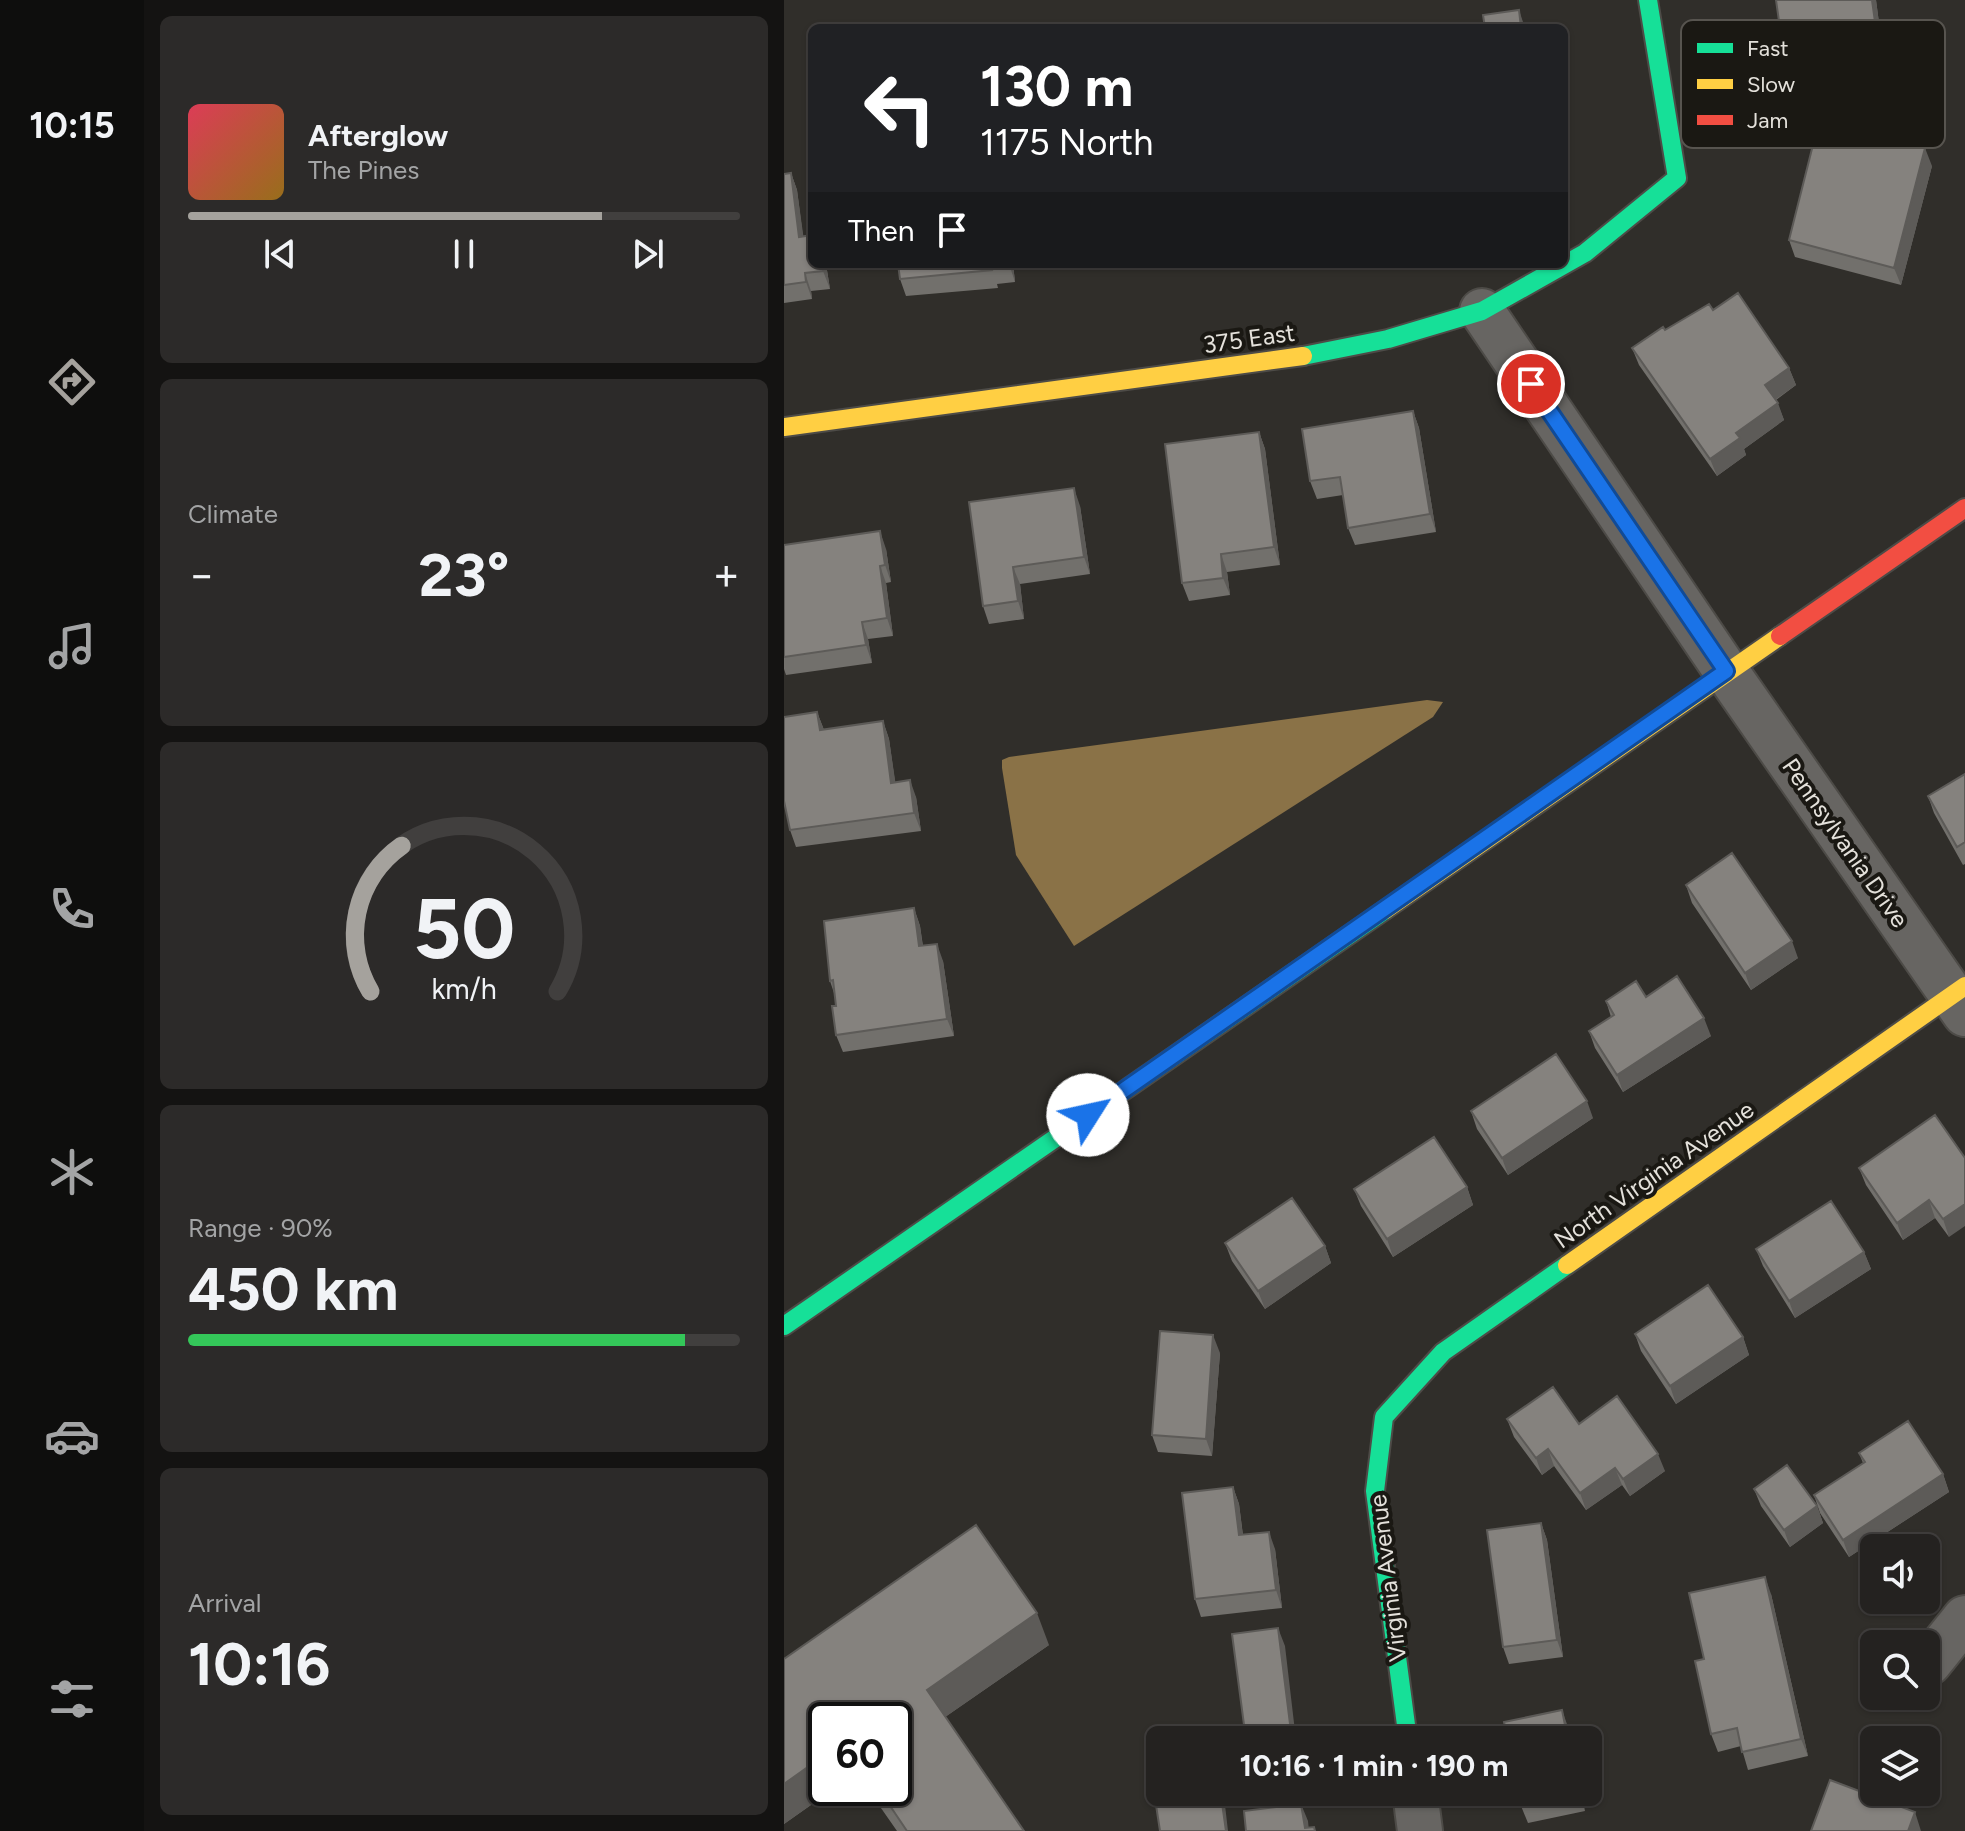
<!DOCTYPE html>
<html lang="en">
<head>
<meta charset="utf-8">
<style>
	body { margin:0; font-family:Figtree,sans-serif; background:#2c2a29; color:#f1f3f6; height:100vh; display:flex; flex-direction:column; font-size:30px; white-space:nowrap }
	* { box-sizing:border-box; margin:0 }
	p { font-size:26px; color:#a3a4a5 }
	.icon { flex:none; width:44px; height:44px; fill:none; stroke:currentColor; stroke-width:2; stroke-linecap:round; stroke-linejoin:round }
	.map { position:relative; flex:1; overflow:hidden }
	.drawer { display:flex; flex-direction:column; gap:16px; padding:16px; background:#141312; width:640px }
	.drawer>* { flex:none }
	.top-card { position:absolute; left:24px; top:24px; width:760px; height:244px; border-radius:12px; box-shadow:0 2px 6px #0004,0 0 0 2px #413f3e; background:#202124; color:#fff; overflow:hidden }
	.buttons { position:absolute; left:1076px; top:1534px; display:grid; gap:16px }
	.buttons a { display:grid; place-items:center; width:80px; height:80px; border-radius:12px; background:#242220; box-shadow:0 2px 6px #0004,0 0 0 2px #413f3e; font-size:40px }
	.speed { position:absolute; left:24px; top:1702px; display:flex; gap:16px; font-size:40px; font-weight:700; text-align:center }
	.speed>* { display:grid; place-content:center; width:104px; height:104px; border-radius:50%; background:#242220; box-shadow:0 2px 6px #0004,0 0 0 2px #413f3e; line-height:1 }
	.speed .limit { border:4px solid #111; border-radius:12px; background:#fff; color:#111 }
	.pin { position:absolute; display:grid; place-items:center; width:68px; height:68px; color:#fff; margin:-34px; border:4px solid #fff; border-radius:50%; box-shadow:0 2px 8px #0007 }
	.me { position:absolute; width:88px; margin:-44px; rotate:55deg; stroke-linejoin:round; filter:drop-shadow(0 0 6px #0008) }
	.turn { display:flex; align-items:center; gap:28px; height:168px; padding:0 40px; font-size:36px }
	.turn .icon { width:104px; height:104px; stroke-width:2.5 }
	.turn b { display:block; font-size:56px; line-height:68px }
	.then { display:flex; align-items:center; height:76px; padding:0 40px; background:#0003; gap:16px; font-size:30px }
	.big { font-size:60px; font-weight:700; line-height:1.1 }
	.drawer .widget { flex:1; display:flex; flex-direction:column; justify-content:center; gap:12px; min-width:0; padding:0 28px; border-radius:12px; background:#2c2a29 }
	.drawer .dial { align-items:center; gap:0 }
	.dial svg { height:208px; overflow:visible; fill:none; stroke:#413f3e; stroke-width:7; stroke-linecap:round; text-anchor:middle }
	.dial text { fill:#f1f3f6; stroke:none }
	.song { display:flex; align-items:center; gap:24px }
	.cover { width:96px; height:96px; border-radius:12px; background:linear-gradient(135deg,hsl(350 70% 55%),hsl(40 70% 35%)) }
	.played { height:8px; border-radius:4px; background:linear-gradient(90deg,#a5a29d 75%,#413f3e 75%) }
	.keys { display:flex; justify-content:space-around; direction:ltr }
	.heat { display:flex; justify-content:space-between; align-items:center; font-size:44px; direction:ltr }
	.charge { height:12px; border-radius:6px; background:linear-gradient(90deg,#34c759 90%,#413f3e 0) }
	.trip { position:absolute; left:362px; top:1726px; width:456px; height:80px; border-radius:12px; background:#242220; box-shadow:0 2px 6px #0004,0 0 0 2px #413f3e; font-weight:700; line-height:80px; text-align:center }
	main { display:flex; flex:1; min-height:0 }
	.tab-bar { display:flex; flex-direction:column; width:144px; justify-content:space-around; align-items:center; background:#0e0e0d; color:#a3a4a5 }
	.tab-bar .icon { width:56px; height:56px }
	.tab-bar .active { color:#a5a29d }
	.tab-bar b { font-size:36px; color:#f1f3f6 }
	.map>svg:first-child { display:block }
	.water { fill:#8a7247 }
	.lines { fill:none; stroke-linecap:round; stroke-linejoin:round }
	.street-casing { stroke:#4d4b47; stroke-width:48 }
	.fast-casing { stroke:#4d4b47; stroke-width:22 }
	.slow-casing { stroke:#4d4b47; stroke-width:22 }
	.jam-casing { stroke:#4d4b47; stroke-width:22 }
	.street { stroke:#676562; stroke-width:44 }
	.fast { stroke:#16e098; stroke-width:18 }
	.slow { stroke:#ffcf43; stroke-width:18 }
	.jam { stroke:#f24e42; stroke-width:18 }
	.wall { fill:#72706c }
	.shaded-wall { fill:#5d5b58 }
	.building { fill:#85827e; stroke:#5d5b58; stroke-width:2 }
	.route-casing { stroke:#114b97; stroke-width:20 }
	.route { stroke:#1a73e8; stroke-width:14 }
	.labels { text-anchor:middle; stroke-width:8; stroke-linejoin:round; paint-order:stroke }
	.street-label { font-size:24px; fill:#e4e1db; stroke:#1a1813 }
	.key { fill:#1a1813; stroke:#57544f; stroke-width:2 }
	.key-label { font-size:22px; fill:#e4e1db }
</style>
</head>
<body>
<main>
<nav class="tab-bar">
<b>10:15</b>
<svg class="icon active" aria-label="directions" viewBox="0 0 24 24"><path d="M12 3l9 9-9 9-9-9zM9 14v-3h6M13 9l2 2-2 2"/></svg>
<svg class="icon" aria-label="music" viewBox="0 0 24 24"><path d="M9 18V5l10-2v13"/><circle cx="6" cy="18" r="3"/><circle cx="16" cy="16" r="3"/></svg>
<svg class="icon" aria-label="phone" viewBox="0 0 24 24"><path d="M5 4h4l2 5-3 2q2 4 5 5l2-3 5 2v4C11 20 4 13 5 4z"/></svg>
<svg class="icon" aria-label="climate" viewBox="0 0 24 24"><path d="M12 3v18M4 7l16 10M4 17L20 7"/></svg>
<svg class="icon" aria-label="car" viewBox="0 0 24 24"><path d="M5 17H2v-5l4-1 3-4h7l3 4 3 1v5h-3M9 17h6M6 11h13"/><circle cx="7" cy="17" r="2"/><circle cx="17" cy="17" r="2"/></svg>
<svg class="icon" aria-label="filters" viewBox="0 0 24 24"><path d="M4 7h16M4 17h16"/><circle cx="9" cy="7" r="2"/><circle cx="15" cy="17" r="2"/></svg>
</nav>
<section class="drawer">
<div class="widget">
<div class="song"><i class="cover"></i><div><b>Afterglow</b><p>The Pines</p></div></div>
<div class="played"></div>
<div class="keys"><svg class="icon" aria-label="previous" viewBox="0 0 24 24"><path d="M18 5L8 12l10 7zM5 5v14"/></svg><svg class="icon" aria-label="pause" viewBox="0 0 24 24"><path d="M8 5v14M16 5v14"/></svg><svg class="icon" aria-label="next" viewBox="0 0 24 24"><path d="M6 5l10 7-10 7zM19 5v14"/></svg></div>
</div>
<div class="widget"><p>Climate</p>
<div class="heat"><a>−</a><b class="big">23°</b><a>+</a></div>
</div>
<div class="widget dial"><svg viewBox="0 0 100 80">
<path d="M14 69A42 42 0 1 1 86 69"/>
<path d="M14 69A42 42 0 0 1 26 13" stroke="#a5a29d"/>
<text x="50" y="56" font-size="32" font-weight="700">50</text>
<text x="50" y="72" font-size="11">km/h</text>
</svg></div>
<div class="widget"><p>Range · 90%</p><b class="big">450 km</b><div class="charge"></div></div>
<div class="widget"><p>Arrival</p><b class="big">10:16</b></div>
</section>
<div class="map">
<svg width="1181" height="1831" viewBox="0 0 1181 1831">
	<rect width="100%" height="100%" fill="#302e2a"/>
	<path class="water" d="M 643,700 L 659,702 L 649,717 L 290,946 L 232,855 L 218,768 L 218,760 L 225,757 Z"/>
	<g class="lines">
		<defs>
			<path id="street" d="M 698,311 L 942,671 L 1181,1014
				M 1145,1663 L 1181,1618
				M 631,1792 L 636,1831"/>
			<path id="fast" d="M 519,356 L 604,339 L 698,311 L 801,253 L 893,178 L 864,0
				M 0,1326 L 601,910
				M 624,1740 L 591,1491 L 600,1417 L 659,1352 L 783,1265"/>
			<path id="slow" d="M 0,427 L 519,356
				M 601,910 L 996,636
				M 783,1265 L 1181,986"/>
			<path id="jam" d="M 996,636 L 1181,508"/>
		</defs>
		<use href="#street" class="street-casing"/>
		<use href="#fast" class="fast-casing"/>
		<use href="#slow" class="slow-casing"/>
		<use href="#jam" class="jam-casing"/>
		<use href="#street" class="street"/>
		<use href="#fast" class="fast"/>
		<use href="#slow" class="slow"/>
		<use href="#jam" class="jam"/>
	</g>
	<path class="wall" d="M 1092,0 L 1102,76 L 1008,88 L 1002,71 Z
		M 1148,166 L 1117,285 L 1011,257 L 1005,240 Z
		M 7,173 L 13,190 L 19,237 L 28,264 L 42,264 L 46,289 L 27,291 L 28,299 L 0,303 L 0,174 Z
		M 114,264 L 229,264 L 231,282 L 213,284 L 214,288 L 122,296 L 116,279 Z
		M 361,264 L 389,264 L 362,268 Z
		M 929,310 L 1005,368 L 1012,385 L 992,400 L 1000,420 L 960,449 L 962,455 L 933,476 L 855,365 L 848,348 L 881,330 Z
		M 629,411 L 635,428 L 652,532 L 571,545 L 564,528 L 559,495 L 533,499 L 526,481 Z
		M 475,432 L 481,449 L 496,565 L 443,572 L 446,595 L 405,601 L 398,583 Z
		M 185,502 L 296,506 L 306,574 L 236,584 L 240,619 L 205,624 L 199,606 Z
		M 0,545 L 102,549 L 107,582 L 102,583 L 109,636 L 84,639 L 88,663 L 2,675 L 0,669 Z
		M 33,712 L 40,730 L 99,721 L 105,739 L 111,782 L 132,797 L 137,831 L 12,847 L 6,830 Z
		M 1181,774 L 1181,864 L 1179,865 L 1150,813 L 1144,796 Z
		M 902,885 L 1014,958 L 967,990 L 908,903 Z
		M 130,908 L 136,926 L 139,946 L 159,961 L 170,1036 L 59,1052 L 52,1035 L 52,1006 L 51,996 L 46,981 Z
		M 862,997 L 927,1036 L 839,1092 L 811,1048 L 805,1031 L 827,1017 L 822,1001 Z
		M 687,1111 L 809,1118 L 724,1175 L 693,1129 Z
		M 1151,1115 L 1165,1237 L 1151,1218 L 1119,1240 L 1082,1185 L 1075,1168 Z
		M 683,1187 L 689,1205 L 609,1257 L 577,1206 L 570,1189 Z
		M 441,1243 L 541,1246 L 547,1263 L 481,1309 L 448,1261 Z
		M 972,1249 L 1080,1252 L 1087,1269 L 1011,1318 L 979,1266 Z
		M 851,1334 L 959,1337 L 965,1355 L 892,1404 L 857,1351 Z
		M 436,1353 L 428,1456 L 374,1452 L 368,1435 Z
		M 723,1419 L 795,1424 L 881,1471 L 846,1496 L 838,1485 L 802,1510 L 770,1466 L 758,1475 L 730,1437 Z
		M 1075,1453 L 1159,1474 L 1165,1492 L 1065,1557 L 1036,1513 L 1030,1495 L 1079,1463 Z
		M 449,1487 L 455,1504 L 459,1535 L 491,1549 L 498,1608 L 417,1617 L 411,1599 Z
		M 970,1489 L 1033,1506 L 1039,1523 L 1006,1547 L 977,1506 Z
		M 757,1523 L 763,1540 L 779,1657 L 725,1664 L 719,1647 Z
		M 987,1594 L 1024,1756 L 964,1770 L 957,1746 L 934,1752 L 927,1734 Z
		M 265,1645 L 161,1717 L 240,1831 L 113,1831 L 83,1788 L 110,1788 L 42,1720 L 42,1788 L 51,1788 L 0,1824 L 0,1659 Z
		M 734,1792 L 797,1792 L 801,1811 L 744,1823 L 737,1806 Z"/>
	<path class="shaded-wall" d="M 1088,0 L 1092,0 L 1102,76 L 1096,58 Z
		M 735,10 L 741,28 L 737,28 Z
		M 1141,148 L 1148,166 L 1117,285 L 1110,268 Z
		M 7,173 L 13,190 L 22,255 L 15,237 Z
		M 38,264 L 42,264 L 46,289 L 39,271 Z
		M 225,264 L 229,264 L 231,282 Z
		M 21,273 L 27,291 L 28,299 L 22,282 Z
		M 1005,368 L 1012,385 L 988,402 L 981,385 Z
		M 994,403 L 1000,420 L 960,449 L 962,455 L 933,476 L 926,459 L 952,433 Z
		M 629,411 L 635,428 L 652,532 L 646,514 Z
		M 475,432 L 481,449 L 496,565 L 490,547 Z
		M 290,488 L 296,506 L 306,574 L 300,557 Z
		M 96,531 L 102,549 L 107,582 L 101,565 Z
		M 437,554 L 443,572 L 446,595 L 439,578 Z
		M 96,566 L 102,583 L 109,636 L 103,618 Z
		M 229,567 L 236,584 L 240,619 L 234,601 Z
		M 78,622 L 84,639 L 88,663 L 82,645 Z
		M 33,712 L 40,730 L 36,730 Z
		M 99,721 L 105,739 L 114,800 L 107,783 Z
		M 126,780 L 132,797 L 137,831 L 130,813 Z
		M 130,908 L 136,926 L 141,964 L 135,946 Z
		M 1008,941 L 1014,958 L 967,990 L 961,973 Z
		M 153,944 L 159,961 L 170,1036 L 163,1019 Z
		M 920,1018 L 927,1036 L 839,1092 L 833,1075 Z
		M 803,1101 L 809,1118 L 724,1175 L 718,1158 Z
		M 683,1187 L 689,1205 L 609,1257 L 603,1239 Z
		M 1145,1200 L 1151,1218 L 1119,1240 L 1113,1223 Z
		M 1181,1204 L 1181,1226 L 1165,1237 L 1159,1219 Z
		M 541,1246 L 547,1263 L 481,1309 L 474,1291 Z
		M 1080,1252 L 1087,1269 L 1011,1318 L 1005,1301 Z
		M 429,1335 L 436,1353 L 428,1456 L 422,1439 Z
		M 959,1337 L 965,1355 L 892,1404 L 886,1386 Z
		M 764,1449 L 770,1466 L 758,1475 L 752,1458 Z
		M 874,1454 L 881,1471 L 846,1496 L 839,1479 Z
		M 831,1468 L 838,1485 L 802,1510 L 796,1493 Z
		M 1159,1474 L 1165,1492 L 1065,1557 L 1059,1540 Z
		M 449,1487 L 455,1504 L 461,1553 L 455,1535 Z
		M 1033,1506 L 1039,1523 L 1006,1547 L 1000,1530 Z
		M 757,1523 L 763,1540 L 779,1657 L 773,1640 Z
		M 485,1532 L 491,1549 L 498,1608 L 492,1590 Z
		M 981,1577 L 987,1594 L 1024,1756 L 1017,1739 Z
		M 253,1613 L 265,1645 L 154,1722 L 143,1690 Z
		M 494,1628 L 501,1646 L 512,1740 L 508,1740 Z
		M 778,1710 L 784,1727 L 787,1740 L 784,1740 Z
		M 42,1754 L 42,1788 L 51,1788 L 0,1824 L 0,1784 Z
		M 795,1792 L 797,1792 L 801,1811 Z
		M 437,1796 L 441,1805 L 444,1831 L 442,1831 Z
		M 517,1804 L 524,1821 L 525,1831 L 522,1831 Z
		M 1131,1812 L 1137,1831 L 1124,1831 Z"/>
	<path class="building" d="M 992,0 L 1088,0 L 1096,58 L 1002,71 Z
		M 735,10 L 737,28 L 701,28 L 699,15 Z
		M 1035,121 L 1141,148 L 1110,268 L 1005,240 Z
		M 7,173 L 15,237 L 28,235 L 28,264 L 38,264 L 39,271 L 21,273 L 22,282 L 0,285 L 0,174 Z
		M 114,264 L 225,264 L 207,266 L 208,270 L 116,279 Z
		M 954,293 L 1005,368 L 981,385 L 994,403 L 952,433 L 956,438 L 926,459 L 848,348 L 879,327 L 881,330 L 925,304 L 929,310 Z
		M 629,411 L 646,514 L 564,528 L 556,477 L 526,481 L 518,429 Z
		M 475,432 L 490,547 L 437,554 L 439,578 L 398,583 L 381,444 Z
		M 290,488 L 300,557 L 229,567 L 234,601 L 199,606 L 185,502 Z
		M 96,531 L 101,565 L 96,566 L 103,618 L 78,622 L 82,645 L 0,657 L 0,545 Z
		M 33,712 L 36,730 L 99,721 L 107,783 L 126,780 L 130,813 L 6,830 L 0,801 L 0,717 Z
		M 1181,774 L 1181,842 L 1173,847 L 1144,796 Z
		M 948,853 L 1008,941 L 961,973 L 902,885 Z
		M 130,908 L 135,946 L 153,944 L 163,1019 L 52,1035 L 48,1006 L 52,1006 L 49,980 L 46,981 L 40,921 Z
		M 893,976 L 920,1018 L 833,1075 L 805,1031 L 830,1015 L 822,1001 L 852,981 L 862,997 Z
		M 772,1054 L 803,1101 L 718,1158 L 687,1111 Z
		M 1151,1115 L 1181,1158 L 1181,1204 L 1159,1219 L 1145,1200 L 1113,1223 L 1075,1168 Z
		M 650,1137 L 683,1187 L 603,1239 L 570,1189 Z
		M 508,1198 L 541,1246 L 474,1291 L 441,1243 Z
		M 1047,1201 L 1080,1252 L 1005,1301 L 972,1249 Z
		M 924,1285 L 959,1337 L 886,1386 L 851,1334 Z
		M 376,1331 L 429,1335 L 422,1439 L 368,1435 Z
		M 769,1387 L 795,1424 L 833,1396 L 874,1454 L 839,1479 L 831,1468 L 796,1493 L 764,1449 L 752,1458 L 723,1419 Z
		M 1124,1421 L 1159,1474 L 1059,1540 L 1030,1495 L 1081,1462 L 1075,1453 Z
		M 1003,1465 L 1033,1506 L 1000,1530 L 970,1489 Z
		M 449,1487 L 455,1535 L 485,1532 L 492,1590 L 411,1599 L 398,1493 Z
		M 757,1523 L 773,1640 L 719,1647 L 703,1530 Z
		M 192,1525 L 253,1613 L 143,1690 L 240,1831 L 123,1831 L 94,1788 L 110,1788 L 110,1720 L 42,1720 L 42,1754 L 0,1784 L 0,1659 Z
		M 981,1577 L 1017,1739 L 958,1752 L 953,1728 L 927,1734 L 911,1661 L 920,1659 L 905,1593 Z
		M 494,1628 L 508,1740 L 462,1740 L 448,1634 Z
		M 778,1710 L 784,1740 L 724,1740 L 720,1722 Z
		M 1046,1780 L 1131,1812 L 1124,1831 L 1027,1831 Z
		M 734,1792 L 795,1792 L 795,1793 L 737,1806 Z
		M 437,1796 L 442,1831 L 376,1831 L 372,1805 Z
		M 517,1804 L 521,1828 L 530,1827 L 531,1831 L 462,1831 L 460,1811 Z"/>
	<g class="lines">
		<defs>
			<path id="route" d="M 304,1115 L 942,671 L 747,384"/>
		</defs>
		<use href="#route" class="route-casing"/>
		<use href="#route" class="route"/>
	</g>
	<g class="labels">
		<g class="street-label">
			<text transform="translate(465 339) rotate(-8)" y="8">375 East</text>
			<text transform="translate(1061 843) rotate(55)" y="8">Pennsylvania Drive</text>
			<text transform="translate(870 1175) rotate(-35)" y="8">North Virginia Avenue</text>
			<text transform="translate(604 1578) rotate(-97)" y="8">Virginia Avenue</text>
		</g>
	</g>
	<rect x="897" y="20" width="264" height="128" rx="12" class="key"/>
	<rect x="913" y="43" width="36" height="10" fill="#16e098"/>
	<rect x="913" y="79" width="36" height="10" fill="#ffcf43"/>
	<rect x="913" y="115" width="36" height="10" fill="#f24e42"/>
	<g class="key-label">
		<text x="963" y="56">Fast</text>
		<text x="963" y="92">Slow</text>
		<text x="963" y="128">Jam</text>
	</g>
</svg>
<div class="buttons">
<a><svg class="icon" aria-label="sound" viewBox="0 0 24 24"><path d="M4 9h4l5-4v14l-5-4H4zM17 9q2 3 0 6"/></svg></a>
<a><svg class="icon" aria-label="search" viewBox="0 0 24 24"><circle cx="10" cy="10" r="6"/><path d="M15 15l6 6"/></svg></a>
<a><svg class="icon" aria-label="layers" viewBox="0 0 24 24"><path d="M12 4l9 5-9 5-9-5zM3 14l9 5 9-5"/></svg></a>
</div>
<div class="speed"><div class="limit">60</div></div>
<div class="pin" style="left:747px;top:384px;background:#d93025"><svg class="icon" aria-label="arrive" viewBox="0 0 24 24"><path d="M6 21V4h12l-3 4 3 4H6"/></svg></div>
<svg class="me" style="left:304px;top:1115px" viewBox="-20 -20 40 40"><circle r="19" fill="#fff"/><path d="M0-13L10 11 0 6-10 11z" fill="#1a73e8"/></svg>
<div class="trip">10:16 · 1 min · 190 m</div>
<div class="top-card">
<div class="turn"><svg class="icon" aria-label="left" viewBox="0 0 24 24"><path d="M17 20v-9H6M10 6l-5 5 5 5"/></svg><div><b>130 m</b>1175 North</div></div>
<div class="then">Then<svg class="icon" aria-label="arrive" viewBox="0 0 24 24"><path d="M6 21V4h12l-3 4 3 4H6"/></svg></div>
</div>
</div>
</main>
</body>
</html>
